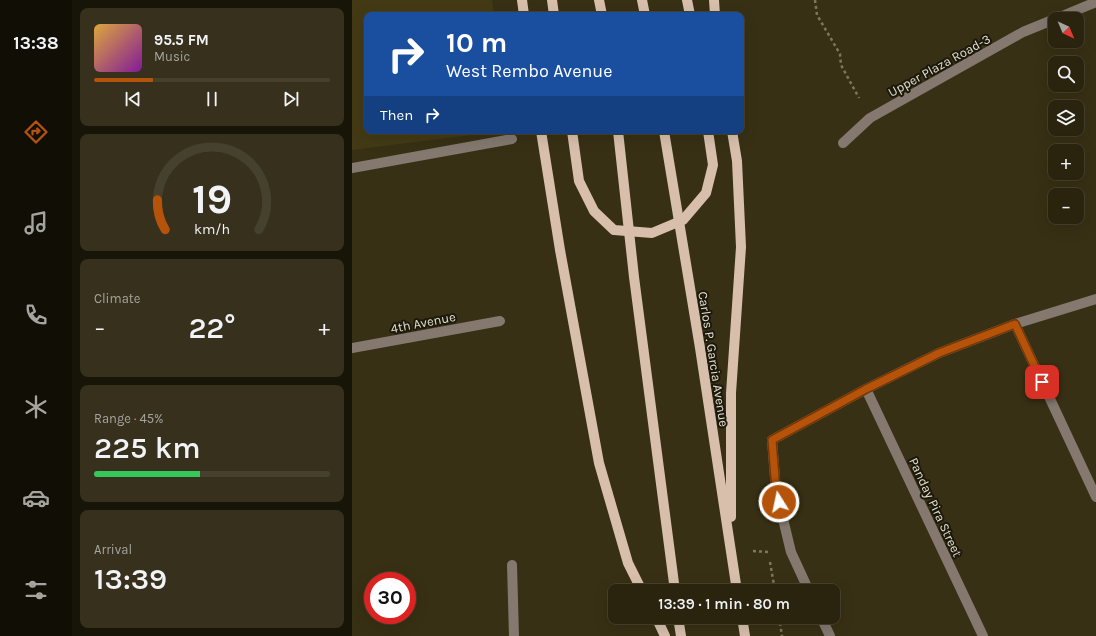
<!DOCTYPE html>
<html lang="en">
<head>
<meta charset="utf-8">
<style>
	body { margin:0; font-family:Karla,sans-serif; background:#36301d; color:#f1f3f6; height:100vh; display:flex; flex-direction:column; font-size:15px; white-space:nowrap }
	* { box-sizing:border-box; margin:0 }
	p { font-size:13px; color:#a5a49e }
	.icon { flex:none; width:22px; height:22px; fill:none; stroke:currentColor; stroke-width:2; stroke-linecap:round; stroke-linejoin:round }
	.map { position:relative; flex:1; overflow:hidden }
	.panel { display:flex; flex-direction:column; gap:8px; padding:8px; background:#171408; width:280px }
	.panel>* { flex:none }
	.top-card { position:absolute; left:12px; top:12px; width:380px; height:122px; border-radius:8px; box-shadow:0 4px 16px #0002,0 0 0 1px #46412f; background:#1a4fa0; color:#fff; overflow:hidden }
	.needle { width:26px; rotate:136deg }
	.tools { position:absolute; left:696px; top:12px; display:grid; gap:8px }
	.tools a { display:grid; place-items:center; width:36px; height:36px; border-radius:8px; background:#2a240f; box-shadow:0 4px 16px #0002,0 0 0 1px #46412f; font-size:20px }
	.speed { position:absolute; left:12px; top:572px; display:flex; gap:8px; font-size:20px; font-weight:700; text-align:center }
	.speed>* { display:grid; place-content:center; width:52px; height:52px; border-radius:50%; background:#2a240f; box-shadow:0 4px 16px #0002,0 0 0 1px #46412f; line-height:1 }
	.speed .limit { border:6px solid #d22; background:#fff; color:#111 }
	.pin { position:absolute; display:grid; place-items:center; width:34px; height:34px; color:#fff; margin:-17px; border-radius:8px; box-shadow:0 2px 6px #0006 }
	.me { position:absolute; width:44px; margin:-22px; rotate:350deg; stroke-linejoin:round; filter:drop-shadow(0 0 3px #0008) }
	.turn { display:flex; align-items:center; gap:14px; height:84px; padding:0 16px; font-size:18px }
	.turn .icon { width:52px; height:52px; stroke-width:2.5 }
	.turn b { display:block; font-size:28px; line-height:34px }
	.then { display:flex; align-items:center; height:38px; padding:0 16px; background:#0003; gap:8px; font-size:15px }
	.big { font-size:30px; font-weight:600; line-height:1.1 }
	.panel .widget { flex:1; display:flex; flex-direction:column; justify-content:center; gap:6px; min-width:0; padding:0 14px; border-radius:8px; background:#36301d }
	.panel .dial { align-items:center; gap:0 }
	.dial svg { height:104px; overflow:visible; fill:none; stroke:#46412f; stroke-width:7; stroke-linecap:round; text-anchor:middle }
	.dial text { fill:#f1f3f6; stroke:none }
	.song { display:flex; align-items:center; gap:12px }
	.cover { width:48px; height:48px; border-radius:6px; background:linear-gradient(135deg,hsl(40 70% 55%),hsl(290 70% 35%)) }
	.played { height:4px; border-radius:2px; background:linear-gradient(90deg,#b45309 25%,#46412f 25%) }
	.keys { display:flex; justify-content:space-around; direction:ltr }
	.heat { display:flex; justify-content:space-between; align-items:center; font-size:22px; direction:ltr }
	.charge { height:6px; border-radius:3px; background:linear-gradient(90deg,#34c759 45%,#46412f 0) }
	.trip { position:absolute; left:256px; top:584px; width:232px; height:40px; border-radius:8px; background:#2a240f; box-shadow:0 4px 16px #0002,0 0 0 1px #46412f; font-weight:600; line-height:40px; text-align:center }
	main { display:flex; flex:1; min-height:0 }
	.menu { display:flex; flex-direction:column; width:72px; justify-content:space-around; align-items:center; background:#110e06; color:#a5a49e }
	.menu .icon { width:28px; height:28px }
	.menu .current { color:#b45309 }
	.menu b { font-size:18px; color:#f1f3f6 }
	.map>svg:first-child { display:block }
	.built { fill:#433a15 }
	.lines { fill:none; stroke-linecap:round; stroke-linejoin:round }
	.path { stroke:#7e7760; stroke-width:2.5; stroke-dasharray:3 3; stroke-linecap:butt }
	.minor { stroke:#84786f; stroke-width:10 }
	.major { stroke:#d7bfac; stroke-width:10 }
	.major-bridge { stroke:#d7bfac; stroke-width:10 }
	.route-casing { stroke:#753606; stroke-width:10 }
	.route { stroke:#b45309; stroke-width:7 }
	.labels { text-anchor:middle; stroke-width:4; stroke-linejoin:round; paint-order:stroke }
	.street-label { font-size:13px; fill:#e3dfce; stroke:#1c190c }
</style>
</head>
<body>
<main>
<nav class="menu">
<b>13:38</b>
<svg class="icon current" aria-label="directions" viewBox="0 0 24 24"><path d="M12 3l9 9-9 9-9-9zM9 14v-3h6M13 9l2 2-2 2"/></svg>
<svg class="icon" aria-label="music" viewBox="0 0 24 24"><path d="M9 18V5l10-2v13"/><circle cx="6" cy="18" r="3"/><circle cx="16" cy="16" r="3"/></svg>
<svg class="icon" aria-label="phone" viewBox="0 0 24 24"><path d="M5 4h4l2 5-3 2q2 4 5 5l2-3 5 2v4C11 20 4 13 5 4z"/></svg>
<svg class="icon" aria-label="climate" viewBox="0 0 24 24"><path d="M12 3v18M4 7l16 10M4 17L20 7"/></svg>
<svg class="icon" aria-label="car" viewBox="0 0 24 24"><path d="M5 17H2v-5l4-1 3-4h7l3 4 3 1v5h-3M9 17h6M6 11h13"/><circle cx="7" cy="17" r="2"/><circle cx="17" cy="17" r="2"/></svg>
<svg class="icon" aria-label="filters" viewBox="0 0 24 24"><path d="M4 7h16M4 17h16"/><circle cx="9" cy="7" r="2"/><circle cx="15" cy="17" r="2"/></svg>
</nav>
<section class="panel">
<div class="widget">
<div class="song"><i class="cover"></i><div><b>95.5 FM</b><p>Music</p></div></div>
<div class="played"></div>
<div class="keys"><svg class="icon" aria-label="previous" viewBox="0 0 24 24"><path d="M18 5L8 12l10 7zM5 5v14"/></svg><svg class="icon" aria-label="pause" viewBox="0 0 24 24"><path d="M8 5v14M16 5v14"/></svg><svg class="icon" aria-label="next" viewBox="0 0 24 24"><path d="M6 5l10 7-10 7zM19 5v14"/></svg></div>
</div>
<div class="widget dial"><svg viewBox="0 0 100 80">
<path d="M14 69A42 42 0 1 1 86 69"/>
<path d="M14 69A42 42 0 0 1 8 46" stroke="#b45309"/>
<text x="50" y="56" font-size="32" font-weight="700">19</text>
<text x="50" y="72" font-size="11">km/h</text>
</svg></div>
<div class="widget"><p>Climate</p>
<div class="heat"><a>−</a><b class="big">22°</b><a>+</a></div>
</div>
<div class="widget"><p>Range · 45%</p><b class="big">225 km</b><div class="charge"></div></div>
<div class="widget"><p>Arrival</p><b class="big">13:39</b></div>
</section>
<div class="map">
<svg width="744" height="636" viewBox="0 0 744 636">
	<rect width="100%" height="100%" fill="#383014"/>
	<path class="built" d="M 0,0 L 140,0 L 142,15 L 15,15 L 15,131 L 151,131 L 0,150 Z"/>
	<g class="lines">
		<path class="path" d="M 463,0 L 465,15 L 488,54 L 489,65 L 507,98
			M 401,551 L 416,552
			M 418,562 L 423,591
			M 427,617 L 430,636"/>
		<path class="minor" d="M 703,19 L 744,2
			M 491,143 L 518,118 L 671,32 L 703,19
			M 0,168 L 160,139
			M 663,324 L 744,497
			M 0,348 L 148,321
			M 514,389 L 631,636
			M 160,565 L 162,636
			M 457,591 L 439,552 L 424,490 L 420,440 L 514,389 L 587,353 L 663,324 L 744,299
			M 469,617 L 478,636"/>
		<path class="major" d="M 170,0 L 172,15
			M 200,0 L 202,15
			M 247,0 L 250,15
			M 290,0 L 293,15
			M 335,0 L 338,15
			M 362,0 L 363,15
			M 189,131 L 208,250 L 247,463 L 276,563 L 290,591
			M 266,131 L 282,277 L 323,591
			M 312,131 L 348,348 L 385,591
			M 379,517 L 379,393 L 389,247 L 385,161 L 380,131
			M 304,617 L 313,636
			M 326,617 L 329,636
			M 390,617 L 393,636"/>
		<path class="major-bridge" d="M 220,131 L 227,181 L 242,211 L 262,230 L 300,233 L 331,220 L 354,193 L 361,165 L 356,131"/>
	</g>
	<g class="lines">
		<defs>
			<path id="route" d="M 427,502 L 424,490 L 420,440 L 514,389 L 563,365 L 587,353 L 663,324 L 690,382"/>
		</defs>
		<use href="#route" class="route-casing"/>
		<use href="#route" class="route"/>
	</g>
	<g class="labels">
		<g class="street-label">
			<text transform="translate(587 65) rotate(-29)" y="5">Upper Plaza Road-3</text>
			<text transform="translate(71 322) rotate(-11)" y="5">4th Avenue</text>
			<text transform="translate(362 359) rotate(81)" y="5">Carlos P. Garcia Avenue</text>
			<text transform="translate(584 507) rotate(65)" y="5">Panday Pira Street</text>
		</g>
	</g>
</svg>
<div class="tools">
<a><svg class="needle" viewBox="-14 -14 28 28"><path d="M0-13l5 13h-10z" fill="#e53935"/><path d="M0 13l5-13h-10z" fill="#a5a49e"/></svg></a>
<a><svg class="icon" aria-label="search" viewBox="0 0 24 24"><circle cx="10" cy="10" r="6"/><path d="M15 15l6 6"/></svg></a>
<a><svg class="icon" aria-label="layers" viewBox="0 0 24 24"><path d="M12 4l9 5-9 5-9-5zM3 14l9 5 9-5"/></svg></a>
<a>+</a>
<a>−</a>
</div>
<div class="speed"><div class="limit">30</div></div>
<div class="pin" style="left:690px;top:382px;background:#d93025"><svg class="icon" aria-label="arrive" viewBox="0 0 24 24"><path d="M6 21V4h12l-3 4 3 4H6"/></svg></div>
<svg class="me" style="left:427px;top:502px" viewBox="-20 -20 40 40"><circle r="17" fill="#b45309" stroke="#fff" stroke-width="3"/><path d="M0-11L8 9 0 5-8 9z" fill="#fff"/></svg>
<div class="trip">13:39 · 1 min · 80 m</div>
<div class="top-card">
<div class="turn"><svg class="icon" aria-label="right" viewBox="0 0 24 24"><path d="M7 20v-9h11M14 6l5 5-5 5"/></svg><div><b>10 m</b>West Rembo Avenue</div></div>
<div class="then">Then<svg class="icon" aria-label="right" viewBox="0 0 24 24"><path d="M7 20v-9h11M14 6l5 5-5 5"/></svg></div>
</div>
</div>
</main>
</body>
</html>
